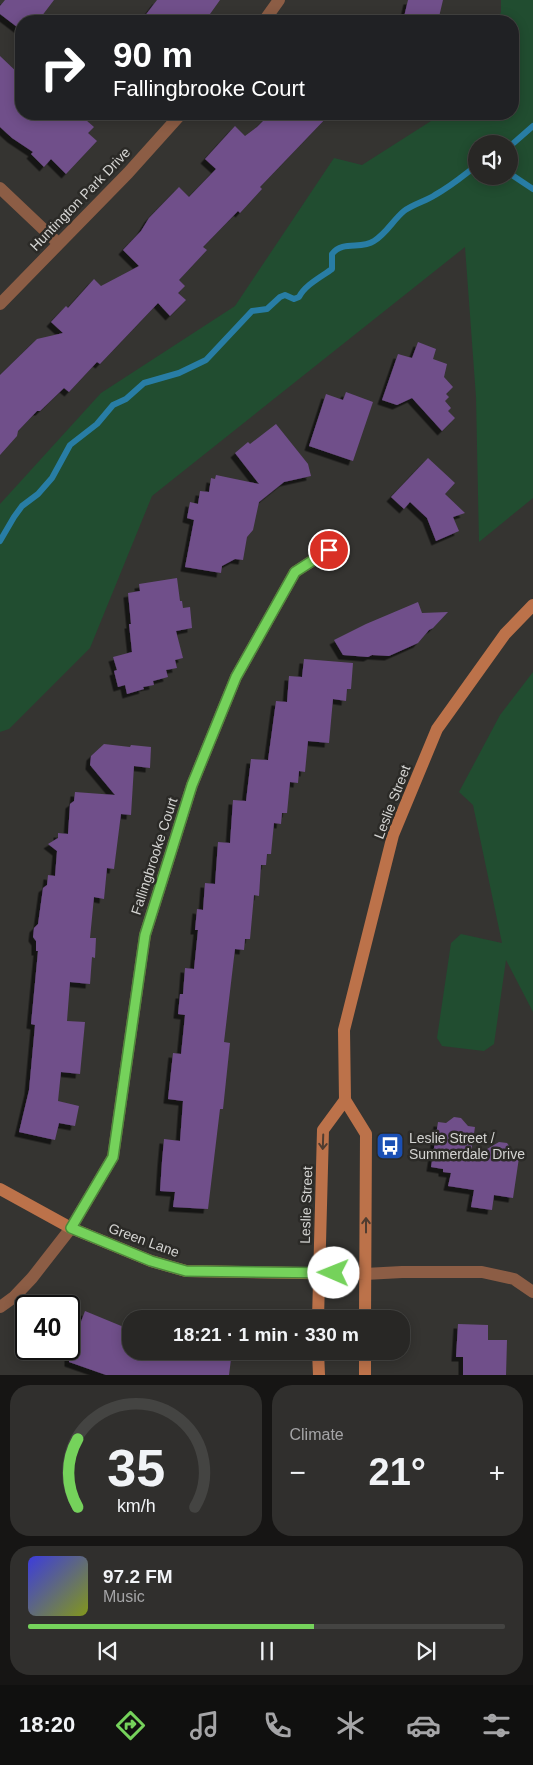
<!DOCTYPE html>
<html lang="en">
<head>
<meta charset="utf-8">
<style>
	body { margin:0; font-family:Helvetica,sans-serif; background:#302f2d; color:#f1f3f6; height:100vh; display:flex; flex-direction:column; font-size:19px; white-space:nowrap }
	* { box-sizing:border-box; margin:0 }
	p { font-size:16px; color:#a5a5a7 }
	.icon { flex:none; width:28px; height:28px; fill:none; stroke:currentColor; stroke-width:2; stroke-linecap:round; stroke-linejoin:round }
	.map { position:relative; height:1375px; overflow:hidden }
	.panel { display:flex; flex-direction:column; gap:10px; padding:10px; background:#161514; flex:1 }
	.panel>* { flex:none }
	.top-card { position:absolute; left:15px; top:15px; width:504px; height:105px; border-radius:20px; box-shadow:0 2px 12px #0003,0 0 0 1px #444442; background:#202124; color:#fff; overflow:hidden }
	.tools { position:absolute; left:468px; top:135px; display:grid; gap:10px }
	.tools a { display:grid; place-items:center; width:50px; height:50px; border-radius:50%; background:#282725; box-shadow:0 2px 12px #0003,0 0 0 1px #444442; font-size:25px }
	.speed { position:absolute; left:15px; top:1295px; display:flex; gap:10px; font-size:25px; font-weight:700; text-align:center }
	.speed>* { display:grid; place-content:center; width:65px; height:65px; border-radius:50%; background:#282725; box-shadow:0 2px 12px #0003,0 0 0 1px #444442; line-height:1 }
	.speed .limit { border:2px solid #111; border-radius:8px; background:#fff; color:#111 }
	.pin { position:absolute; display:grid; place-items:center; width:42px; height:42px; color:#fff; margin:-21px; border:2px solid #fff; border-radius:50%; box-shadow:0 1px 5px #0007 }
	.me { position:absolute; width:55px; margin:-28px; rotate:271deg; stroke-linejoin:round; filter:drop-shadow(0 0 4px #0008) }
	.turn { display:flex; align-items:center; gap:18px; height:105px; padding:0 15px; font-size:22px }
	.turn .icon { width:65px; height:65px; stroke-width:2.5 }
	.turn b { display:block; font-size:35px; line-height:42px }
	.big { font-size:38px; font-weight:700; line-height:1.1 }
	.panel .tile { flex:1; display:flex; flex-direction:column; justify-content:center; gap:8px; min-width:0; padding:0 18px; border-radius:20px; background:#302f2d }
	.panel .dial { align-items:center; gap:0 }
	.dial svg { height:130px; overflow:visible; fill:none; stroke:#444442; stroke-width:7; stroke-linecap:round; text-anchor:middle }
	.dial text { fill:#f1f3f6; stroke:none }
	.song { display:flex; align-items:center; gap:15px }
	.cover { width:60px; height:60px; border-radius:8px; background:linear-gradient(135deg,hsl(240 70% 55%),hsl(70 70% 35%)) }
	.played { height:5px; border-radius:2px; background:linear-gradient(90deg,#75d25b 60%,#444442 60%) }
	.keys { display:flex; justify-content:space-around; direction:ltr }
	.heat { display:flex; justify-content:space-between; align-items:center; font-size:28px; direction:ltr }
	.panel .tiles { flex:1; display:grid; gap:10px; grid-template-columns:1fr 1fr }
	.tile:last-child { grid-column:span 2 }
	.trip { position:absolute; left:122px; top:1310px; width:288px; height:50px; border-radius:20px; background:#282725; box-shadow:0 2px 12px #0003,0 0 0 1px #444442; font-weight:700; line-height:50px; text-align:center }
	.tabs { display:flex; height:80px; justify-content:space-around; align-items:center; background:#10100f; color:#a5a5a7 }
	.tabs .icon { width:35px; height:35px }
	.tabs .selected { color:#75d25b }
	.tabs b { font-size:22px; color:#f1f3f6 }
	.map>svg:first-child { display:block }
	.green { fill:#214d30; fill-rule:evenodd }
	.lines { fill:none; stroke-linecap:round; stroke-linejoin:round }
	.stream { stroke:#287da5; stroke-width:6 }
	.building { fill:#704f8a; filter:url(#shadow) }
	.street { stroke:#8c5d45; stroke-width:12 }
	.secondary { stroke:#bc724a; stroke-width:12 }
	.oneway { stroke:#4f3c30 }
	.route-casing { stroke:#4c883b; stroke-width:12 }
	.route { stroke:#75d25b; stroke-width:9 }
	.labels { text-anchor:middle; stroke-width:5; stroke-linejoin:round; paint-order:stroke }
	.street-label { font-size:14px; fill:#d4d4d2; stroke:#2b2a27 }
	.poi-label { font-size:14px; fill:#d4d4d2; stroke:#2b2a27; text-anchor:start }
</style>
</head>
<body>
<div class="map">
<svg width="533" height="1375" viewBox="0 0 533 1375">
	<defs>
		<filter id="shadow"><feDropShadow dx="-4.5" dy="4.5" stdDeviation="0" flood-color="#0009"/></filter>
	</defs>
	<rect width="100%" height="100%" fill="#353431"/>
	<path class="green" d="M 501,0 L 533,0 L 533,498 L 479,542 L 476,397 L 465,247 L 152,496 L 90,648 L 9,729 L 0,732 L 0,504 L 101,393 L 235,306 L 334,158 L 362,165 L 442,114 L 512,114 L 512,21 L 497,21 L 501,12 ZM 476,144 L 509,144 L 509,176 L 476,176 Z
		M 533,672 L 533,1012 L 506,960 L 494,1044 L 484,1051 L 442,1046 L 437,1038 L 451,943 L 461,934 L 502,943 L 473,805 L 459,792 L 500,715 Z"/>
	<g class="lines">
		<path class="stream" d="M 509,147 L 533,126
			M 509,173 L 533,189
			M 0,541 L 14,517 L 22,506 L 38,494 L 52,478 L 70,445 L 97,424 L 113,405 L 126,399 L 144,383 L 179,373 L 206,360 L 252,311 L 267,309 L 280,297 L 285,295 L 294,299 L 299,297 C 305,285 321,277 332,269 L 332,254 C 343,240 361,250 374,241 C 387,233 393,220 404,211 C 413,204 426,201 435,195 C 450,187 463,176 476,166"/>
	</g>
	<path class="building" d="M 5,0 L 54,0 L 38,21 L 21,21 L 21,30 L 0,14 L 0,6 Z
		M 157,0 L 220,0 L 205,21 L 141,21 Z
		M 408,0 L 443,0 L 438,21 L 403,21 Z
		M 0,56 L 21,76 L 21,114 L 79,114 L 94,127 L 88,133 L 97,141 L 66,174 L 51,159 L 44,167 L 31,154 L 33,152 L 12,138 L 0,127 Z
		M 270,114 L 330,114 L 260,187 L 262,189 L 240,213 L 238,211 L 203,247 L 207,250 L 179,280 L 185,286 L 178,293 L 186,300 L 170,316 L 158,303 L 100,364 L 97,362 L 69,392 L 64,388 L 40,411 L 37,411 L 18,431 L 17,436 L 0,455 L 0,375 L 37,339 L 63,333 L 51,322 L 66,306 L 68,308 L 94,279 L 101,286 L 139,266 L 123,250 L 141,231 L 149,218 L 179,187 L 189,197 L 216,169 L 205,159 L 235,126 L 245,136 L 257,127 Z
		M 418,342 L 436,349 L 433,359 L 447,364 L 444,377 L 453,387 L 446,394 L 449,397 L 445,401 L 451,408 L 448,411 L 455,418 L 442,431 L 412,398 L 397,405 L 382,400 L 398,354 L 412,358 Z
		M 346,392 L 373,402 L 353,461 L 309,446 L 326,394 L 343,400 Z
		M 276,424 L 308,464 L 311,476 L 284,482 L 259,502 L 253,530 L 247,537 L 243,560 L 235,559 L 222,566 L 221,573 L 185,567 L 194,520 L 187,518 L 190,502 L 198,504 L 200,491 L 209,492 L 211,478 L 215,479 L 216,475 L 259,484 L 235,453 L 248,442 L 250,444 Z
		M 428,458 L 455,483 L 445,494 L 465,513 L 453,517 L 459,531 L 436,541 L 427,518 L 410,502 L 404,509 L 391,497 Z
		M 177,578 L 180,601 L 182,601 L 183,608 L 190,607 L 192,628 L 176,631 L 183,658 L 175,660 L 177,668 L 166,670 L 168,677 L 153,681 L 154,685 L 143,687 L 144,689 L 127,694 L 125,685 L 118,687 L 114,671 L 117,670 L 113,657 L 132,652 L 129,624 L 131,624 L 128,593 L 140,591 L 139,584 Z
		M 418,602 L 422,613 L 448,612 L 433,628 L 429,630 L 418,643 L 389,656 L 372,655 L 368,657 L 343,655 L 334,640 L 366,624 Z
		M 304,659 L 353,663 L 351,689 L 347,689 L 346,701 L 333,699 L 329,743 L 308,741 L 305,772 L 299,771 L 298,783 L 290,782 L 287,813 L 282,813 L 281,824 L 274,823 L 271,854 L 267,854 L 266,865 L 261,865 L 259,896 L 254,895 L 250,939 L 245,939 L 244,950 L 235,949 L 224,1042 L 230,1043 L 223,1109 L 220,1109 L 208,1209 L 173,1207 L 175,1192 L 160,1191 L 162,1161 L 164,1139 L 180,1141 L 183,1101 L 168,1099 L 173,1053 L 181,1054 L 185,1015 L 178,1014 L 180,994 L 183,994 L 185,968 L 194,969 L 198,930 L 195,930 L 197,909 L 203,910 L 205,883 L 215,884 L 218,842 L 230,843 L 233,800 L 246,801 L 251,759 L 268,760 L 276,701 L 287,702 L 289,676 L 302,677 Z
		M 104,744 L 130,747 L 131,745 L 151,747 L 150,768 L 134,766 L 131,815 L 121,814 L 114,869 L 107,868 L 104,899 L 94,897 L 90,938 L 96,938 L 95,958 L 92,957 L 90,984 L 70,982 L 67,1021 L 85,1022 L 80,1074 L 61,1072 L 58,1101 L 79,1106 L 75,1126 L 59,1123 L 55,1140 L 19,1132 L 29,1090 L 35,1025 L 31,1024 L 38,951 L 36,951 L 36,941 L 33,937 L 34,928 L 38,924 L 43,888 L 47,885 L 48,875 L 55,876 L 57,851 L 48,844 L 58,838 L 58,833 L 68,834 L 70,804 L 74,801 L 75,792 L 115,795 L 90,765 L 91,756 Z
		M 454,1117 L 461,1118 L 468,1126 L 475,1127 L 470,1159 L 499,1142 L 507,1143 L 512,1150 L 520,1151 L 513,1198 L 494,1195 L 492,1210 L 471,1207 L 474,1190 L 448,1186 L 451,1173 L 443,1172 L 443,1169 L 431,1167 L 438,1122 L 446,1123 Z
		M 85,1311 L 131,1330 L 131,1351 L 232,1351 L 229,1375 L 106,1375 L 69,1362 L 69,1323 L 79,1327 Z
		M 458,1324 L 488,1325 L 488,1340 L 507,1340 L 506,1375 L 463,1375 L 463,1357 L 456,1357 Z"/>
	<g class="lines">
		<path class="street" d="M 264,21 L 279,0
			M 0,188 L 58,243
			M 0,304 L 128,173 L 181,114
			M 365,1274 L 402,1272 L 482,1272 L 514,1279 L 533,1292
			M 0,1307 L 14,1297 L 32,1278 L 71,1228 L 113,1157 L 145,935 L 192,785 L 236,677 L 295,572 L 329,550"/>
		<path class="secondary" d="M 0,1189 L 71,1228 L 151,1261 L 186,1271 L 365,1274
			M 318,1319 L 323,1130 L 345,1100
			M 365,1319 L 366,1134 L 345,1100 L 344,1030 L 393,835 L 437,729 L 505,634 L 533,605
			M 318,1351 L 319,1375
			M 365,1375 L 365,1351"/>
	</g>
	<defs><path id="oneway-shaft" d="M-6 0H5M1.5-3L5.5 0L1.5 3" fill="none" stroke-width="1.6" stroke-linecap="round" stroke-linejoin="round" transform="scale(1.25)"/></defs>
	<g class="oneway">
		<use href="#oneway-shaft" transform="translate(323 1142) rotate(92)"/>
		<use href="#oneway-shaft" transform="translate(366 1225) rotate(-90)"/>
	</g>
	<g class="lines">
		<defs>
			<path id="route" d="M 329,550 L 295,572 L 236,677 L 192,785 L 145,935 L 113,1157 L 71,1228 L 151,1261 L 186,1271 L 334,1273"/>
		</defs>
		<use href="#route" class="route-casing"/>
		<use href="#route" class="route"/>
	</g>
	<defs>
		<symbol id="bus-square" viewBox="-11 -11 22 22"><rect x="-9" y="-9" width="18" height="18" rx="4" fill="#1a4fb4" stroke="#2b2a27"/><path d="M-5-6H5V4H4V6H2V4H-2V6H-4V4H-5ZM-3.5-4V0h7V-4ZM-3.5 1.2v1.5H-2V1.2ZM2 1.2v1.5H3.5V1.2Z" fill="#fff"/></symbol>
	</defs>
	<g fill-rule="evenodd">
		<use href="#bus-square" x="374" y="1130" width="32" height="32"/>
	</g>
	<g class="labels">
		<g class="street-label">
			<text transform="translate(80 199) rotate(-46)" y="5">Huntington Park Drive</text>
			<text transform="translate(392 802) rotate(-69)" y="5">Leslie Street</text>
			<text transform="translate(154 856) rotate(-72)" y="5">Fallingbrooke Court</text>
			<text transform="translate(306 1205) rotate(-88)" y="5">Leslie Street</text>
			<text transform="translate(144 1240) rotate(20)" y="5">Green Lane</text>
		</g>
		<g class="poi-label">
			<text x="409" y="1143">Leslie Street /<tspan x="409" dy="16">Summerdale Drive</tspan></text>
		</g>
	</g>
</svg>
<div class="tools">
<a><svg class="icon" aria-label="sound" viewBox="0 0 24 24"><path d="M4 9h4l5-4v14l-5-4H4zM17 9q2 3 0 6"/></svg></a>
</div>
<div class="speed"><div class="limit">40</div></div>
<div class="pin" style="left:329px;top:550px;background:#d93025"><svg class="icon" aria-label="arrive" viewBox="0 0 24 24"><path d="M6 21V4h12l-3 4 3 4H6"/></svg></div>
<svg class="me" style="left:334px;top:1273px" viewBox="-20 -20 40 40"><circle r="19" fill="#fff"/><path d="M0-13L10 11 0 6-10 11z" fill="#75d25b"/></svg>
<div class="trip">18:21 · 1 min · 330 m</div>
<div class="top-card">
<div class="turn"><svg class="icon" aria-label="right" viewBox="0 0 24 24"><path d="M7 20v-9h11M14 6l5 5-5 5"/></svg><div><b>90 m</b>Fallingbrooke Court</div></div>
</div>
</div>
<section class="panel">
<div class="tiles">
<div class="tile dial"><svg viewBox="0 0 100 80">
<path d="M14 69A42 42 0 1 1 86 69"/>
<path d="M14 69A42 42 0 0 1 14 27" stroke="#75d25b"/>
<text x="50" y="56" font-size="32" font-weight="700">35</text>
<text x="50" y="72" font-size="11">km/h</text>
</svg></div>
<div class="tile"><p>Climate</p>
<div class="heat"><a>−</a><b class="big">21°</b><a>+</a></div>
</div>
<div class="tile">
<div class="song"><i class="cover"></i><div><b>97.2 FM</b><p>Music</p></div></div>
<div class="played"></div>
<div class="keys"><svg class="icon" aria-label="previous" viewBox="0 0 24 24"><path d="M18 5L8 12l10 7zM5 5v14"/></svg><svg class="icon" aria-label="pause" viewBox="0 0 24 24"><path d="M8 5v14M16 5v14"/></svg><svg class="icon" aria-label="next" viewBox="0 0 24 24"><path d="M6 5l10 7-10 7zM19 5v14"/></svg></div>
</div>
</div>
</section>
<nav class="tabs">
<b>18:20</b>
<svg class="icon selected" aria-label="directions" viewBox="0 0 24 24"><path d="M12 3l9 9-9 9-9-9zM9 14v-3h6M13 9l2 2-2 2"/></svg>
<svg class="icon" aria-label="music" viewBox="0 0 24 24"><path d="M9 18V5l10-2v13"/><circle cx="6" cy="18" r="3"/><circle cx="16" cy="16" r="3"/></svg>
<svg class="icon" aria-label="phone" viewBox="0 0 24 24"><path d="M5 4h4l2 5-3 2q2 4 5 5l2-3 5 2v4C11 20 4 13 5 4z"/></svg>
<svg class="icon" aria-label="climate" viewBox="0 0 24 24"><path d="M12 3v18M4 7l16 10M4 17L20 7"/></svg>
<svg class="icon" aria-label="car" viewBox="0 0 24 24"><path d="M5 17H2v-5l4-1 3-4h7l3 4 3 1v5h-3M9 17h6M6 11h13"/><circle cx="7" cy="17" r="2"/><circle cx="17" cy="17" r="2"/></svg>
<svg class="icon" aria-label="filters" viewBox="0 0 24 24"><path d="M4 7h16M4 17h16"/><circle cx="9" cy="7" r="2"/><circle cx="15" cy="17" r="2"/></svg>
</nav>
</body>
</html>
